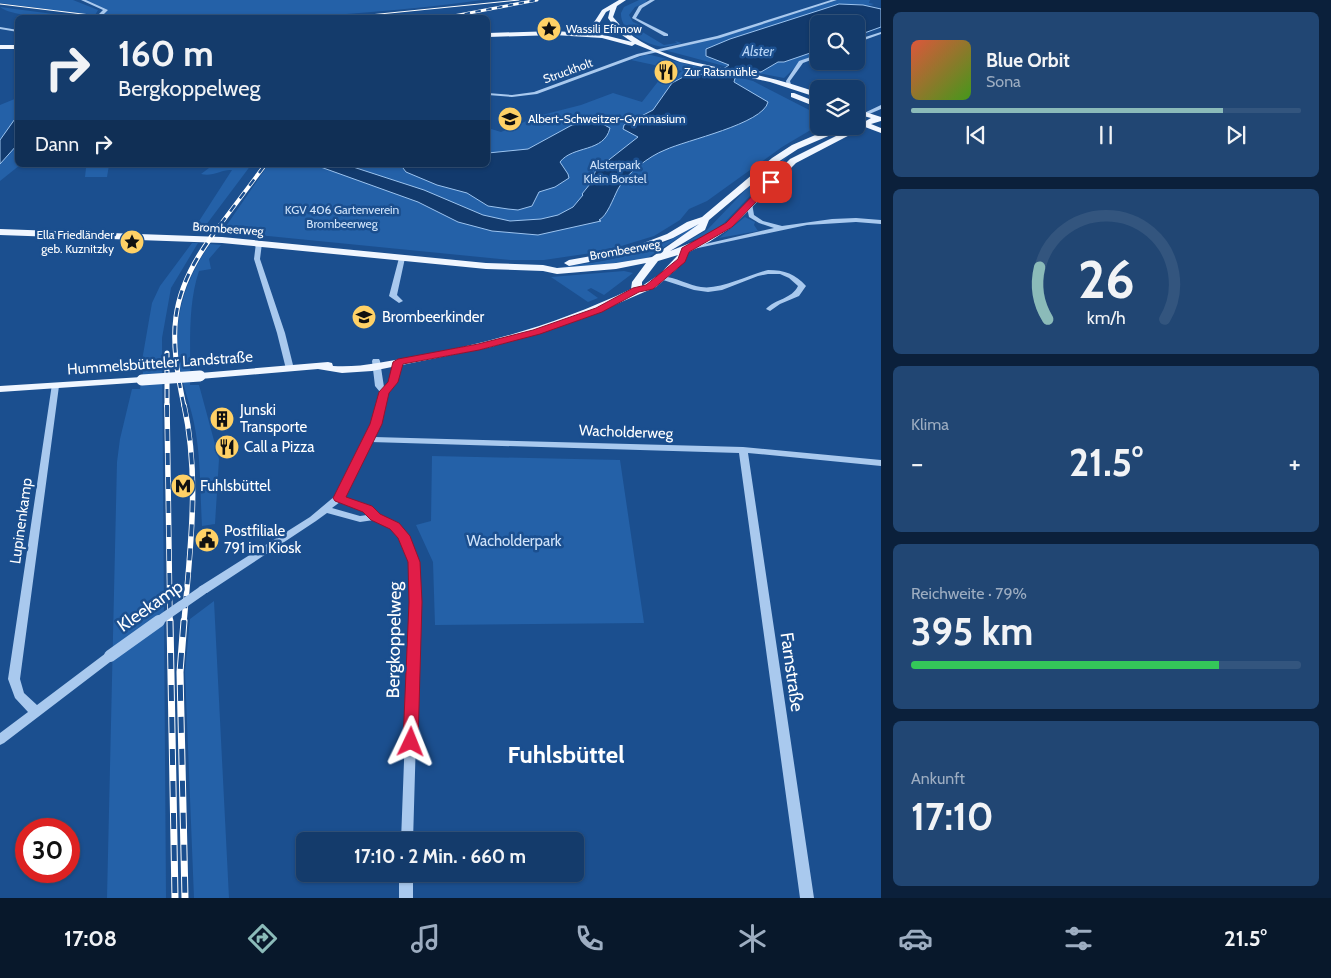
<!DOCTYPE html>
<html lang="de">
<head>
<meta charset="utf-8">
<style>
	body { margin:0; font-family:Cabin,sans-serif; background:#214673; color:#f1f3f6; height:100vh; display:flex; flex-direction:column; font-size:19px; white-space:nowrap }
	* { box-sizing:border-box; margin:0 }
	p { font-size:16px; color:#9dadc1 }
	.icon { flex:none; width:28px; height:28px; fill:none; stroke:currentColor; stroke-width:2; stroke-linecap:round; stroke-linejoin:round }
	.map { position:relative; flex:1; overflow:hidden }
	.sheet { display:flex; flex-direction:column; gap:12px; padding:12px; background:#0b203b; width:450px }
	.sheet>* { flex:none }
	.top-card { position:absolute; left:15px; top:15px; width:475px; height:152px; border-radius:8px; box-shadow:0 1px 4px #0004,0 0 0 1px #33557e; background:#143b6b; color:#f1f3f6; overflow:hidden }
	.buttons { position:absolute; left:810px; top:15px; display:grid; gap:10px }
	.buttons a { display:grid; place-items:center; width:55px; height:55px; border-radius:8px; background:#143b6b; box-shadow:0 1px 4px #0004,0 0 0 1px #33557e; font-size:25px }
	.speed { position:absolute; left:15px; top:818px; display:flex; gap:10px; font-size:25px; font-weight:700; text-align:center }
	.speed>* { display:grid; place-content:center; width:65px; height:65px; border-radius:50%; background:#143b6b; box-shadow:0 1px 4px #0004,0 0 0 1px #33557e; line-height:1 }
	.speed .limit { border:8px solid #d22; background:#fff; color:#111 }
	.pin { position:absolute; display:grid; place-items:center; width:42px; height:42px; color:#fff; margin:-21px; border-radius:10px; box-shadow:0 2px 8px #0006 }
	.me { position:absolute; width:55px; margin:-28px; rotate:2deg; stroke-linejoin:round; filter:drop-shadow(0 0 4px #0008) }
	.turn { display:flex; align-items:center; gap:18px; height:105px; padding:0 20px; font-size:22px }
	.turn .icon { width:65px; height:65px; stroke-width:2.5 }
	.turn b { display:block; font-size:35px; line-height:42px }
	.then { display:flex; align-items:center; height:48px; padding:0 20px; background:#0003; gap:10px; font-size:19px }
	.big { font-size:38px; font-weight:700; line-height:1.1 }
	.sheet .tile { flex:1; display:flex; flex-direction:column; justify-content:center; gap:8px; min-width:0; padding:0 18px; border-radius:8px; background:#214673 }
	.sheet .dial { align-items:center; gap:0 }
	.dial svg { height:130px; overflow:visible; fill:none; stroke:#33557e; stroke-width:7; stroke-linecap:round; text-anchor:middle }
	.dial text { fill:#f1f3f6; stroke:none }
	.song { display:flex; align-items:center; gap:15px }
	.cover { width:60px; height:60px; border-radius:8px; background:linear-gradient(135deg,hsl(10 70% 55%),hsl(100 70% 35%)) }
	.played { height:5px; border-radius:2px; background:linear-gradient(90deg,#8bbbb9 80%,#33557e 80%) }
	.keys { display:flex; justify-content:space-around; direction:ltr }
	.heat { display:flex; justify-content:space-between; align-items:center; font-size:28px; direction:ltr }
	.charge { height:8px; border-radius:4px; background:linear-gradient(90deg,#34c759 79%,#33557e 0) }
	.trip { position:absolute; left:296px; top:832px; width:288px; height:50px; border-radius:8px; background:#143b6b; box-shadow:0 1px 4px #0004,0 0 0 1px #33557e; font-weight:700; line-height:50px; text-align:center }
	.menu { display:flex; height:80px; justify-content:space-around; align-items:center; background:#08182b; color:#9dadc1 }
	.menu .icon { width:35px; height:35px }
	.menu .active { color:#8bbbb9 }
	.menu b { font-size:22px; color:#f1f3f6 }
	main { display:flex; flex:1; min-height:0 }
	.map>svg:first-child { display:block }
	.green { fill:#2461a8 }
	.water { fill:#123a6d; stroke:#9cc4f0 }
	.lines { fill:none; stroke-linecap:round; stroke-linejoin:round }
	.minor { fill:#a9c9ee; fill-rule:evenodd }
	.major { fill:#f0f6ff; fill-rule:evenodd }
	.tram { stroke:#fff; stroke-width:1 }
	.rail-far4-casing { stroke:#fff; stroke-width:3 }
	.rail-far3-casing { stroke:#fff; stroke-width:4 }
	.rail-far2-casing { stroke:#fff; stroke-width:5 }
	.rail-far1-casing { stroke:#fff; stroke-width:5.5 }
	.rail-casing { stroke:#fff; stroke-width:7 }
	.rail-far4 { stroke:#1b4f8f; stroke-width:2; stroke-dasharray:5.5; stroke-linecap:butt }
	.rail-far3 { stroke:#1b4f8f; stroke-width:2.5; stroke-dasharray:8; stroke-linecap:butt }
	.rail-far2 { stroke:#1b4f8f; stroke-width:3; stroke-dasharray:9; stroke-linecap:butt }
	.rail-far1 { stroke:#1b4f8f; stroke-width:4; stroke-dasharray:12; stroke-linecap:butt }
	.rail { stroke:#1b4f8f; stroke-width:5; stroke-dasharray:16; stroke-linecap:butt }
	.minor-bridge-far1 { stroke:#a9c9ee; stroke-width:9 }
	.minor-bridge { stroke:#a9c9ee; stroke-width:12 }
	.major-bridge { stroke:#f0f6ff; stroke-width:11 }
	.route { fill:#e11d48; stroke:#92132f }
	.labels { text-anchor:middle; stroke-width:5; stroke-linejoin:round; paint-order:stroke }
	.far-poi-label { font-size:12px; fill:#fff; stroke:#1b4f8f; text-anchor:start }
	.far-street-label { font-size:12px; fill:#fff; stroke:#1b4f8f }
	.far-park-label { font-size:12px; fill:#cfe3fa; stroke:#1b4f8f }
	.far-water-label { font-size:14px; font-style:italic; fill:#b5d3f5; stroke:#1b4f8f }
	.poi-label { font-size:15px; fill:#fff; stroke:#1b4f8f; text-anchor:start }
	.street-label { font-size:15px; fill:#fff; stroke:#1b4f8f }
	.park-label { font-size:15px; fill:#cfe3fa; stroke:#1b4f8f }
	.near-street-label { font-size:18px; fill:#fff; stroke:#1b4f8f }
	.near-district-label { font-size:24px; font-weight:bold; fill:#fff; stroke:#1b4f8f }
</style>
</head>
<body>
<main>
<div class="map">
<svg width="881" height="898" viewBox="0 0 881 898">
	<rect width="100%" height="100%" fill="#1b4f8f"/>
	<path class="green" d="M 0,0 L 73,0 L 98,10 L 94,17 C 73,18 15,19 0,7 L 76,17 L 87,17 L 89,15 L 0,3 Z
		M 86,0 L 482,0 C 358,17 231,23 105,16 L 101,17 L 108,10 Z
		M 639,0 L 647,0 L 645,3 L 635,7 L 629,15 L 633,22 L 640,25 L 633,25 L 634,27 L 664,45 L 677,43 L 675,41 L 682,43 C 675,44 665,48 658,46 C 642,43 620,30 621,13 L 624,7 Z
		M 838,0 L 870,0 L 869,3 L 874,4 L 868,6 L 839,4 L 711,59 L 728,64 L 728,67 L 664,50 L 706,41 Z
		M 819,50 L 819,54 L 802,61 L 784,78 L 747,71 L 761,72 L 778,62 L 784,62 Z
		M 645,55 L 651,55 L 753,81 L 817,114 L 819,125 L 782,147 L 707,201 L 689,209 L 680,220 L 654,236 L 605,251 L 544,260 L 510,260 L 268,236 L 218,233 L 222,232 L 268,165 L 488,165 L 488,128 L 501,132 L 538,116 L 581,105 L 613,93 L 642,102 L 660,79 L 670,81 L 682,71 L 631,60 Z
		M 17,98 L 18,165 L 20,165 L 0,181 L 0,105 Z
		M 789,155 L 724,223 L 707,235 L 685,243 L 707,230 L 754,181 Z
		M 34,165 L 109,165 L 107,177 L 85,177 L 86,168 Z
		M 122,165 L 251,165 L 200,233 L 192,232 L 232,170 C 221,169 214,177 201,174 L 209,168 Z
		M 745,217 L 755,222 L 754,225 L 758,231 L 719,238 Z
		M 695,225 L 697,226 L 647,258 L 608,264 L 554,268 C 603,262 654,255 695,225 Z
		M 192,243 L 198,243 L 171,288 L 162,338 L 166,898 L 107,898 L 117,462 L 120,439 L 132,389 L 140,389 L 143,372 L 140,372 L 152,303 L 160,286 Z
		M 210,244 L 221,245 L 209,259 L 211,269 L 199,271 C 187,307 191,347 190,385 L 199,385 L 219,459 L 215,524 L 202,526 C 200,492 201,456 194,423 C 190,403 182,384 179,363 C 172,320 185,280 210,244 Z
		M 624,271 L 633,273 L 604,295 L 591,288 L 587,290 L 598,298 L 588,302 L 551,277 Z
		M 432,456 L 620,460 L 644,623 L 435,625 L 433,562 L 416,525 L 431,521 Z
		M 214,601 L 229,898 L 194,898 L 185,672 L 190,619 Z"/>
	<path class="water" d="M 839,4 L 863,5 L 881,9 L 881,27 L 856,36 L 856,24 L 819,24 L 819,50 L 784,62 L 778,62 L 761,72 L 749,71 L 735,78 L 734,82 L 768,102 C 763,124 686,140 665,150 C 649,156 626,174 618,189 C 613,199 607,216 599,220 L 601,221 L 538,235 L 492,231 L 458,222 L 418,202 L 315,165 L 347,165 L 424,190 L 483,215 L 510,221 L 541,219 L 558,215 L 573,207 L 583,195 L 582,194 L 590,184 L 596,170 L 638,137 L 623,129 L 624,125 L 653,110 L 672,83 L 687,75 L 716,74 L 729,65 L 706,56 L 706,49 L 730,39 Z
		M 17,116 L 17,145 L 0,164 L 0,140 Z
		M 589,122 L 599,122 L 610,128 C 604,153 573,145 560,162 L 568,174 L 569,178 L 555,187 L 539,192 L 532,206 L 518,210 L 508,209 L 488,206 L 467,193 L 437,185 L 406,172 L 403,168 L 404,165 L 488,165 L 488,153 L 528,149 L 572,125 Z"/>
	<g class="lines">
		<path class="minor" d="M 81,0 L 86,0 L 108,10 L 100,18 L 95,18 L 103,10 Z
			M 650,0 L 655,0 L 642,8 L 636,18 L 668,34 L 668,36 L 664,36 L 632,18 L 639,6 Z
			M 831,0 L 837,0 L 720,38 L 640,56 L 537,94 L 512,97 L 488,95 L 488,93 L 512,95 L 534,92 L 637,54 L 717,36 Z
			M 0,27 L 18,30 L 18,32 L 0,29 Z
			M 881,32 L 881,34 L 856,43 L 856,40 Z
			M 819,54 L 819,57 L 803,63 L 790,81 L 791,85 L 787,86 L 786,81 L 799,61 Z
			M 881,105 L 881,109 L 867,115 L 862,114 Z
			M 749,201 L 752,203 L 754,215 L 763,221 L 782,226 L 832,219 L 856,218 L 881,220 L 881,224 L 856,222 L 807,225 L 684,251 L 684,249 L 774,228 L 759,223 L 749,217 L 746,203 Z
			M 259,241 L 262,243 L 260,259 L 285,333 L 294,369 L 293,371 L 287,371 L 286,369 L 277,333 L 254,259 L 256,243 Z
			M 402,256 L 405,258 L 397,295 L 403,301 L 399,303 L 389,296 L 399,258 Z
			M 768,270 C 785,270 795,274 806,286 L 799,296 L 780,304 L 770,311 L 766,309 C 775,299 792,299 798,286 L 789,278 L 780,274 L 768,274 L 758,276 L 722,290 L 708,292 L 694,290 L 657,278 C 666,272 689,286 701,287 C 721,290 748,275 768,270 Z
			M 373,359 L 379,359 L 380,361 L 384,387 L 389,382 L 395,360 L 401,360 L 402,362 L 397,383 L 388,393 L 380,424 L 374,437 L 743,447 L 881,460 L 881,466 L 748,453 L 814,898 L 800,898 L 739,453 L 371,442 L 344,497 L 370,507 L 378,515 L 392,520 L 407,534 L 419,562 L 420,602 L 413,841 L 401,841 L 410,602 L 409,562 L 400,538 L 386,524 L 374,520 L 360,522 L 327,513 L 316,521 L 207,593 L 199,593 L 198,590 L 199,587 L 310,517 L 335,496 L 372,424 L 380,392 L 375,386 L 372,361 ZM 340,502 L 364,511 L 367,515 L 360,516 L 332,508 Z
			M 52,384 L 55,384 L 59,386 L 20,679 L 24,693 L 37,705 L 106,653 L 110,652 L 114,653 L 115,656 L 114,659 L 4,743 L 0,745 L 0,733 L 28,712 L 15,698 L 8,679 Z
			M 399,874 L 413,874 L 413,898 L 399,898 Z"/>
		<path class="major" d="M 619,0 L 626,0 L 617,6 L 613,17 C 645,58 704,64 752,74 C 775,79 797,85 819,93 L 819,98 L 770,82 L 680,62 L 635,44 L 632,46 L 602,38 L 555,35 L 488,37 L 488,33 L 555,31 L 597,34 L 591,27 L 602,10 ZM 610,10 L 608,18 L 619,33 L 632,42 L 604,35 L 597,27 L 606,12 Z
			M 0,45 L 18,45 L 18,49 L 0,49 Z
			M 794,93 L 819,103 L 819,108 L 791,97 L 791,93 Z
			M 856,109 L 881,117 L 881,121 L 871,124 L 881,128 L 881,133 L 865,127 L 796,163 L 732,227 L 709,242 L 689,252 L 678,268 L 656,287 L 582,319 L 491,347 L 372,371 L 342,373 L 318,369 L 200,379 L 194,376 L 200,373 L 328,362 L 332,363 L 333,366 C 360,368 386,361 413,357 C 491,343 560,323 631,289 L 632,282 L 646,263 L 616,269 L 557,274 L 543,271 L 486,269 L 222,243 L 0,235 L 0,229 L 222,237 L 486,263 L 543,265 L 557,268 L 616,263 L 652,257 L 699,224 L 673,238 L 630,254 L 569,266 L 564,263 L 569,260 L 625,250 L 667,234 L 687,222 L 702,217 L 772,158 L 792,145 L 834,127 L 840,127 L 840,131 L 798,149 L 778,162 L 709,220 L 705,230 L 670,251 L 703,238 L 726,223 L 790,159 L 856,126 L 858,121 L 864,122 L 871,118 L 856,114 ZM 678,255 L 660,274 L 642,286 L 642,282 L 658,261 Z
			M 142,377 L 148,380 L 146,382 L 0,392 L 0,386 Z"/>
		<path class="tram" d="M 0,4 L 115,18
			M 319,18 L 345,16
			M 340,18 L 519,0"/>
		<defs>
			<path id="rail-far4" d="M 443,18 L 537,0"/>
			<path id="rail-far3" d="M 211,237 L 265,165"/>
			<path id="rail-far2" d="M 167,353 L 167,406
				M 184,406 C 169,336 168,296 212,236"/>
			<path id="rail-far1" d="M 167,405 L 170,622
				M 184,405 C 200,477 190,550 184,622"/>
			<path id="rail" d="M 170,621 L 175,898
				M 184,621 L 180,672 L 185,898"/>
		</defs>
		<use href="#rail-far4" class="rail-far4-casing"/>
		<use href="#rail-far3" class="rail-far3-casing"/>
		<use href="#rail-far2" class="rail-far2-casing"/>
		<use href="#rail-far1" class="rail-far1-casing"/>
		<use href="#rail" class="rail-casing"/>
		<use href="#rail-far4" class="rail-far4"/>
		<use href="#rail-far3" class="rail-far3"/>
		<use href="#rail-far2" class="rail-far2"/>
		<use href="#rail-far1" class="rail-far1"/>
		<use href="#rail" class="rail"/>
		<path class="minor-bridge-far1" d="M 157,622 L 203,590"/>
		<path class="minor-bridge" d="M 110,656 L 159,621"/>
		<path class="major-bridge" d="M 142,380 L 200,376"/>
	</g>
	<path class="route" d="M 768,180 L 775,182 L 732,227 L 689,252 L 685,262 L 653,289 L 639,292 L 602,312 L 540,334 L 479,350 L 403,364 L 398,382 L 389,393 L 382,424 L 346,497 L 372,506 L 380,514 L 399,523 L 410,536 L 420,562 L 422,602 L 418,742 L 416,746 L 411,748 L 405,746 L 403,742 L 409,602 L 408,562 L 398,538 L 390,529 L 371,520 L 363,512 L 335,501 L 333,498 L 370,424 L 379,392 L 388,382 L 393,362 L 398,359 L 478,344 L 533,330 L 596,308 L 633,288 L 646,285 L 678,259 L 682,248 L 726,223 Z"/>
	<defs>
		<symbol id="sight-disc" viewBox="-11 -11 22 22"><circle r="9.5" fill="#ffd166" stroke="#1b4f8f"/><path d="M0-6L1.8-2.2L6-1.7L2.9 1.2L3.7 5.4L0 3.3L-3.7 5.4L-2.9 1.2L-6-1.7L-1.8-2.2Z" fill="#111"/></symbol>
		<symbol id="restaurant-disc" viewBox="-11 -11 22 22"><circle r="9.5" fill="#ffd166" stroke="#1b4f8f"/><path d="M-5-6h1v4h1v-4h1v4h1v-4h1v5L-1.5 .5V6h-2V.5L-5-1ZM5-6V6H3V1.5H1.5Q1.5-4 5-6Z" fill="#111"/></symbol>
		<symbol id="school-disc" viewBox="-11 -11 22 22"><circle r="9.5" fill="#ffd166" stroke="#1b4f8f"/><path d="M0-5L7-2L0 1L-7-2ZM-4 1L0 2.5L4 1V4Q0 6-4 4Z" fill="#111"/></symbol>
		<symbol id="building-disc" viewBox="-11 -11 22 22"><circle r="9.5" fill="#ffd166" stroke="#1b4f8f"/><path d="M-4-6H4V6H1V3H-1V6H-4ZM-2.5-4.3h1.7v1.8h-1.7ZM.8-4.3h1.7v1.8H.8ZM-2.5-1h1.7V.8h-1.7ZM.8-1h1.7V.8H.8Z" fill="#111"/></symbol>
		<symbol id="metro-disc" viewBox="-11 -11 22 22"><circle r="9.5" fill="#ffd166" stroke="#1b4f8f"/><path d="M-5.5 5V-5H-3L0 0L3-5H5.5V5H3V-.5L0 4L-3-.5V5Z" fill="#111"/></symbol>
		<symbol id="civic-disc" viewBox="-11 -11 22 22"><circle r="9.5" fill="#ffd166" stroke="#1b4f8f"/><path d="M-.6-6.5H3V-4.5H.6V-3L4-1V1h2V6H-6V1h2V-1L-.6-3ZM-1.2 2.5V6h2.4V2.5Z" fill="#111"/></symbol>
	</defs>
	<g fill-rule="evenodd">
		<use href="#sight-disc" x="535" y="15" width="28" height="28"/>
		<use href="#restaurant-disc" x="652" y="58" width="28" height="28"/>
		<use href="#school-disc" x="496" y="105" width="28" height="28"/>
		<use href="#sight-disc" x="118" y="228" width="28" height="28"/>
		<use href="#school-disc" x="350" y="303" width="28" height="28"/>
		<use href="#building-disc" x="208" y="405" width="28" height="28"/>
		<use href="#restaurant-disc" x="213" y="433" width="28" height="28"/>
		<use href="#metro-disc" x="169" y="472" width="28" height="28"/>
		<use href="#civic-disc" x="193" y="526" width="28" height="28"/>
	</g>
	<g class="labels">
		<g class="far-poi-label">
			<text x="566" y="33">Wassili Efimow</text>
			<text x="684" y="76">Zur Ratsmühle</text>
			<text x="528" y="123">Albert-Schweitzer-Gymnasium</text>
			<text x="114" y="239" text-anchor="end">Ella Friedländer<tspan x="114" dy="14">geb. Kuznitzky</tspan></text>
		</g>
		<g class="far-street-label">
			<text transform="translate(568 71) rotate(-20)" y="4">Struckholt</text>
			<text transform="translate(228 229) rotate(4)" y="4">Brombeerweg</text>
			<text transform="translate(625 250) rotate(-10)" y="4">Brombeerweg</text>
		</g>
		<g class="far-park-label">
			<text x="615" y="169">Alsterpark<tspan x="615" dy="14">Klein Borstel</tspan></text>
			<text x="342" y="214">KGV 406 Gartenverein<tspan x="342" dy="14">Brombeerweg</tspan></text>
		</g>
		<g class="far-water-label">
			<text x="758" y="56">Alster</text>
		</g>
		<g class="poi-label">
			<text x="382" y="322">Brombeerkinder</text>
			<text x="240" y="415">Junski<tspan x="240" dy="17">Transporte</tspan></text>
			<text x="244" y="452">Call a Pizza</text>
			<text x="200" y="491">Fuhlsbüttel</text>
			<text x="224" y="536">Postfiliale<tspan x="224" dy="17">791 im Kiosk</tspan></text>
		</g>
		<g class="street-label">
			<text transform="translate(160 363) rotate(-4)" y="5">Hummelsbütteler Landstraße</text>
			<text transform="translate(626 432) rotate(2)" y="5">Wacholderweg</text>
			<text transform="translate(21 521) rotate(-82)" y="5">Lupinenkamp</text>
		</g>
		<g class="park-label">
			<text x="514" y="546">Wacholderpark</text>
		</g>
		<g class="near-street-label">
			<text transform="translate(150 606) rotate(-35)" y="6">Kleekamp</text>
			<text transform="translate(394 640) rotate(-89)" y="6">Bergkoppelweg</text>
			<text transform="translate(792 672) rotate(82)" y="6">Farnstraße</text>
		</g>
		<g class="near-district-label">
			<text x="566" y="763">Fuhlsbüttel</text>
		</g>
	</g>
</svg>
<div class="buttons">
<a><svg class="icon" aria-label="search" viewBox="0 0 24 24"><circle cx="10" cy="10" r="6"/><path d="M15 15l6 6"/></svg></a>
<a><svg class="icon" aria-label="layers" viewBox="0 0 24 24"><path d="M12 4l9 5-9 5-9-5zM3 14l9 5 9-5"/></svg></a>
</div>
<div class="speed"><div class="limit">30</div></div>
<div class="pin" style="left:771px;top:182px;background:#d93025"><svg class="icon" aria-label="arrive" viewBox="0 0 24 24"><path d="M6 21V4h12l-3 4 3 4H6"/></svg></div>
<svg class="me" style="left:411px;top:742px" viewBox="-20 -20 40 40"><path d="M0-17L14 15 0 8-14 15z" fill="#e11d48" stroke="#fff" stroke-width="4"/></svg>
<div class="trip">17:10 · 2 Min. · 660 m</div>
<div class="top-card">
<div class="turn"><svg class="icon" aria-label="right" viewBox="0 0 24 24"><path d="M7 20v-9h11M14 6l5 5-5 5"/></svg><div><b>160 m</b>Bergkoppelweg</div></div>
<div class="then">Dann<svg class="icon" aria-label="right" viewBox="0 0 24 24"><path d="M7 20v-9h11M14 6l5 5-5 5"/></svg></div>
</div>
</div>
<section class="sheet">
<div class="tile">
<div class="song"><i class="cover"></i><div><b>Blue Orbit</b><p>Sona</p></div></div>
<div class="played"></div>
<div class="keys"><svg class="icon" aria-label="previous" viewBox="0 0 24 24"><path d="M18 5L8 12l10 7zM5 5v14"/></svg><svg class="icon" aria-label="pause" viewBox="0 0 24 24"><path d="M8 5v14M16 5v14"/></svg><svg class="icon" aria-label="next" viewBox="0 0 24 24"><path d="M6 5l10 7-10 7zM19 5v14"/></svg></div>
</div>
<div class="tile dial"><svg viewBox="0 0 100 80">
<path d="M14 69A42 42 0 1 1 86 69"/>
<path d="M14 69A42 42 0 0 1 9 37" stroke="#8bbbb9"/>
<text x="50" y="56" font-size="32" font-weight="700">26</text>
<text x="50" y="72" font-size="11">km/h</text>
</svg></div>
<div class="tile"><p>Klima</p>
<div class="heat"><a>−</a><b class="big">21.5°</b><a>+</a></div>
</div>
<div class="tile"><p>Reichweite · 79%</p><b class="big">395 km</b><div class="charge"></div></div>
<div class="tile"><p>Ankunft</p><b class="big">17:10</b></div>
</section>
</main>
<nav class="menu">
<b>17:08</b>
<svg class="icon active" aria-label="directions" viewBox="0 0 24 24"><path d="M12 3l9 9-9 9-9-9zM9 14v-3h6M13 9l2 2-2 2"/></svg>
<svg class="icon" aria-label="music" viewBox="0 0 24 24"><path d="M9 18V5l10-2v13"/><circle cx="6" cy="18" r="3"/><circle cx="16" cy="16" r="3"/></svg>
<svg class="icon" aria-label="phone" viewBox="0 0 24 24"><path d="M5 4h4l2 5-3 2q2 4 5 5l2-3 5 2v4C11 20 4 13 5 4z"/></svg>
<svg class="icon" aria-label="climate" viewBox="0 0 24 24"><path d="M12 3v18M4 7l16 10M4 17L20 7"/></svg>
<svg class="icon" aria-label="car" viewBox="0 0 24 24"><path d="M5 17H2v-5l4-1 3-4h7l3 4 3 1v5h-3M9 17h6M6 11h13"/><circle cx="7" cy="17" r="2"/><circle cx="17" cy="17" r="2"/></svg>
<svg class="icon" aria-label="filters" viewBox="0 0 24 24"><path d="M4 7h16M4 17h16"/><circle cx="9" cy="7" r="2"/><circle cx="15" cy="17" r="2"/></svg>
<b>21.5°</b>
</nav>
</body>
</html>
